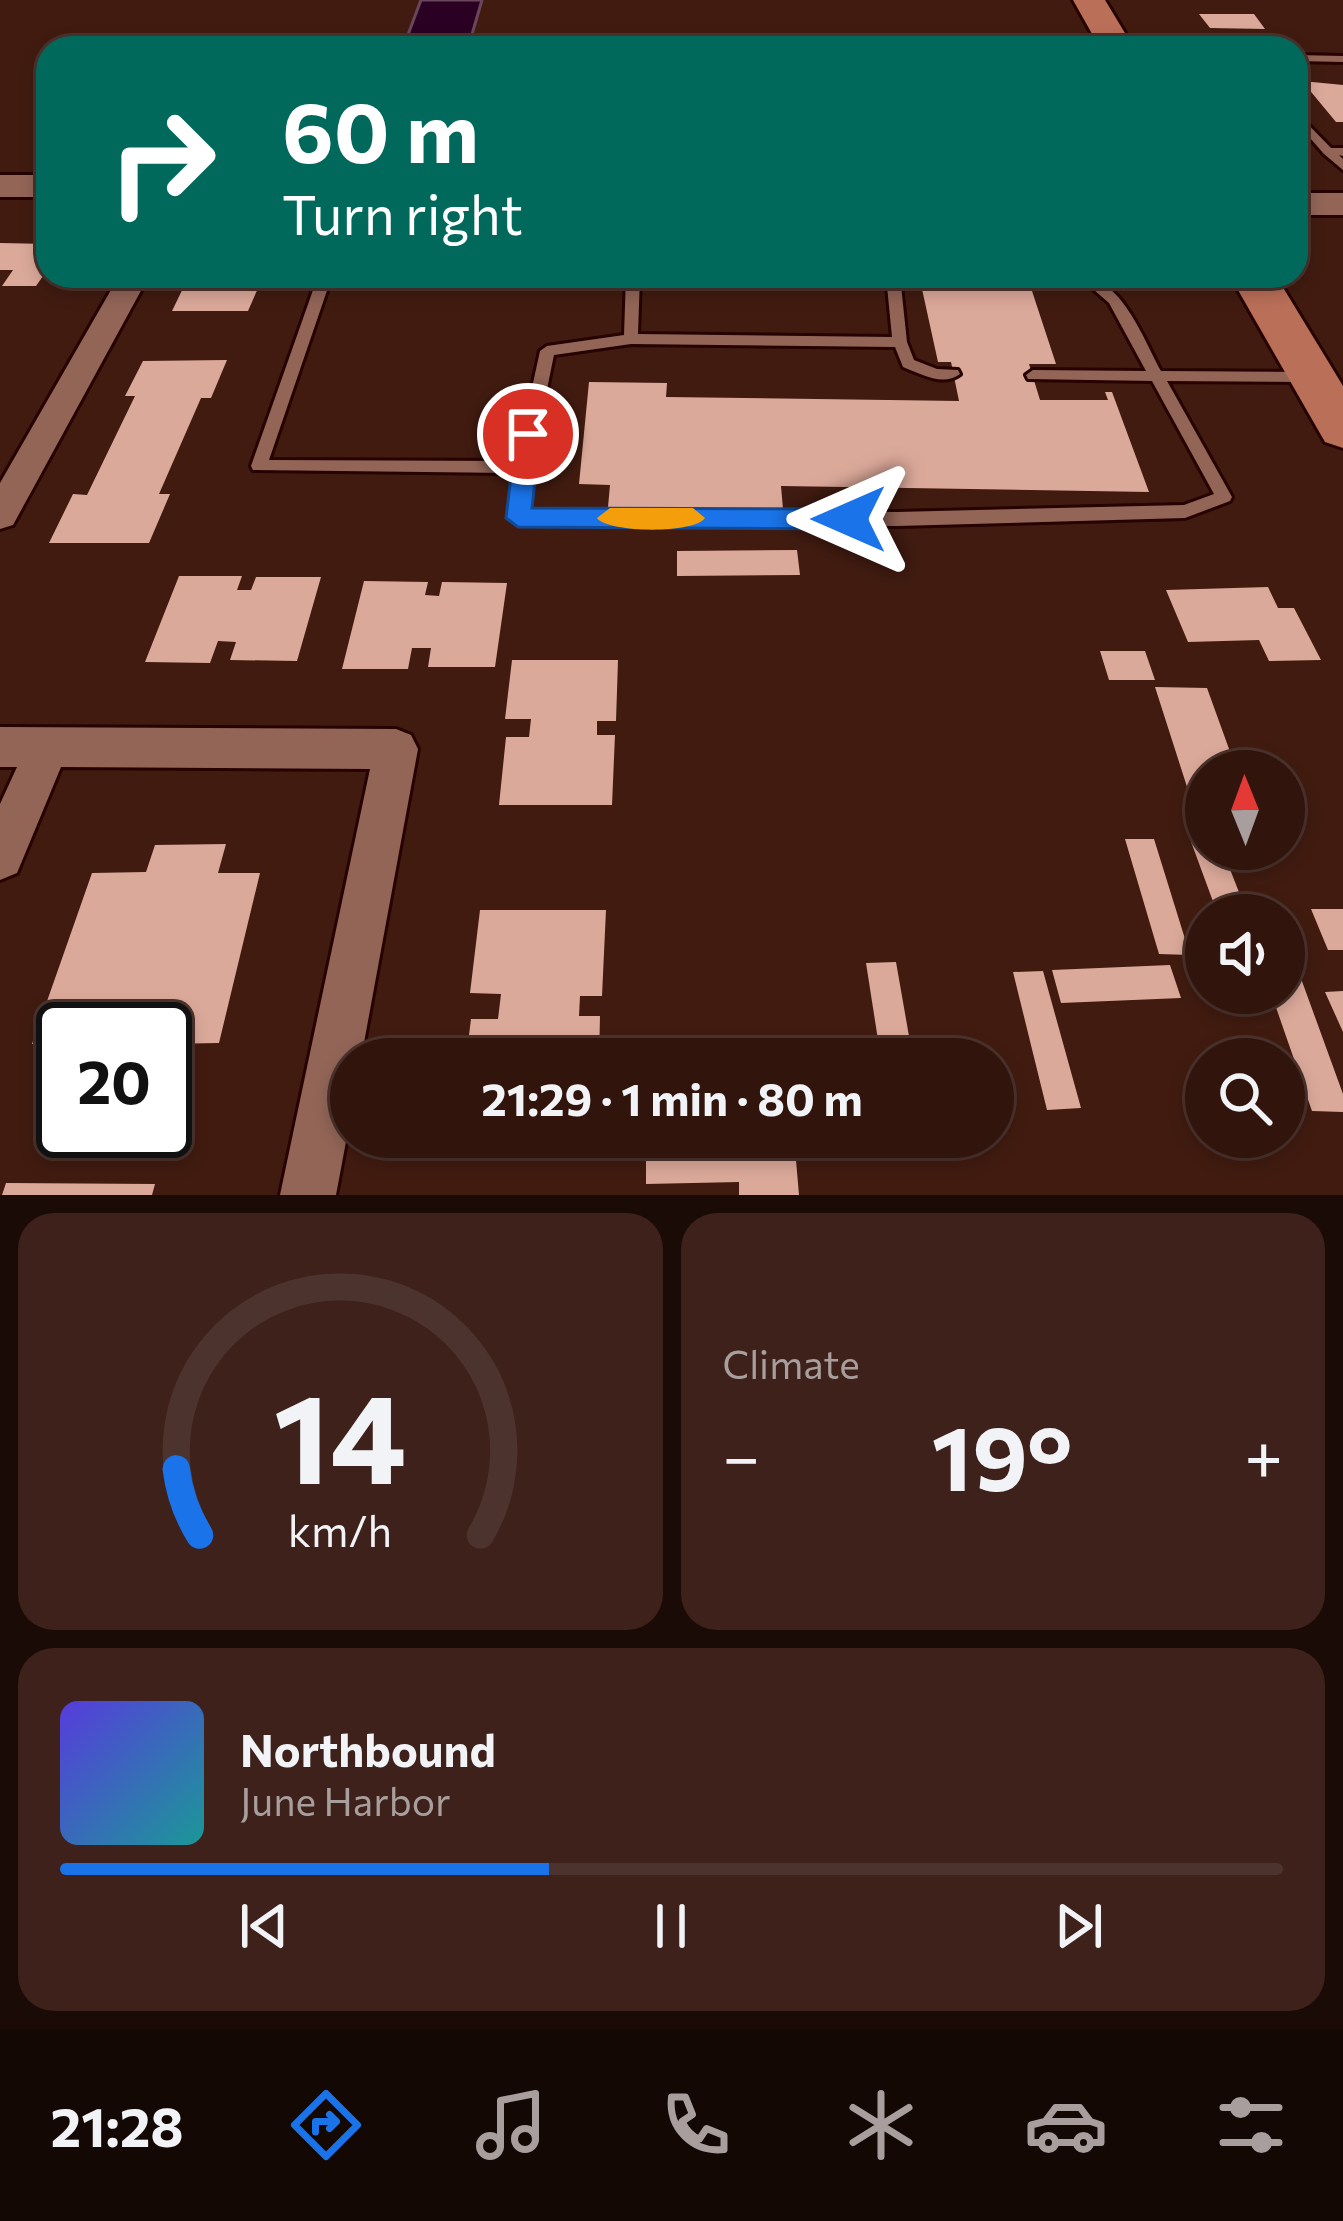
<!DOCTYPE html>
<html lang="en">
<head>
<meta charset="utf-8">
<style>
	body { margin:0; font-family:Commissioner,sans-serif; background:#3d211a; color:#f1f3f6; height:100vh; display:flex; flex-direction:column; font-size:45px; white-space:nowrap }
	* { box-sizing:border-box; margin:0 }
	p { font-size:39px; color:#a89e9d }
	.icon { flex:none; width:66px; height:66px; fill:none; stroke:currentColor; stroke-width:2; stroke-linecap:round; stroke-linejoin:round }
	.map { position:relative; height:1195px; overflow:hidden }
	.panel { display:flex; flex-direction:column; gap:18px; padding:18px; background:#1b0b07; flex:1 }
	.panel>* { flex:none }
	.banner { position:absolute; left:36px; top:36px; width:1272px; height:252px; border-radius:36px; box-shadow:0 6px 18px #0003,0 0 0 3px #4c332d; background:#00695c; color:#fff; overflow:hidden }
	.needle { width:78px; rotate:359deg }
	.buttons { position:absolute; left:1185px; top:750px; display:grid; gap:24px }
	.buttons a { display:grid; place-items:center; width:120px; height:120px; border-radius:50%; background:#31140c; box-shadow:0 6px 18px #0003,0 0 0 3px #4c332d; font-size:60px }
	.speed { position:absolute; left:36px; top:1002px; display:flex; gap:24px; font-size:60px; font-weight:700; text-align:center }
	.speed>* { display:grid; place-content:center; width:156px; height:156px; border-radius:50%; background:#31140c; box-shadow:0 6px 18px #0003,0 0 0 3px #4c332d; line-height:1 }
	.speed .limit { border:6px solid #111; border-radius:18px; background:#fff; color:#111 }
	.pin { position:absolute; display:grid; place-items:center; width:102px; height:102px; color:#fff; margin:-51px; border:6px solid #fff; border-radius:50%; box-shadow:0 3px 12px #0007 }
	.me { position:absolute; width:132px; margin:-66px; rotate:270deg; stroke-linejoin:round; filter:drop-shadow(0 0 9px #0008) }
	.turn { display:flex; align-items:center; gap:42px; height:252px; padding:0 48px; font-size:54px }
	.turn .icon { width:156px; height:156px; stroke-width:2.5 }
	.turn b { display:block; font-size:84px; line-height:102px }
	.big { font-size:90px; font-weight:700; line-height:1.1 }
	.panel .tile { flex:1; display:flex; flex-direction:column; justify-content:center; gap:18px; min-width:0; padding:0 42px; border-radius:36px; background:#3d211a }
	.panel .dial { align-items:center; gap:0 }
	.dial svg { height:312px; overflow:visible; fill:none; stroke:#4c332d; stroke-width:7; stroke-linecap:round; text-anchor:middle }
	.dial text { fill:#f1f3f6; stroke:none }
	.song { display:flex; align-items:center; gap:36px }
	.cover { width:144px; height:144px; border-radius:18px; background:linear-gradient(135deg,hsl(250 70% 55%),hsl(180 70% 35%)) }
	.played { height:12px; border-radius:6px; background:linear-gradient(90deg,#1a73e8 40%,#4c332d 40%) }
	.keys { display:flex; justify-content:space-around; direction:ltr }
	.heat { display:flex; justify-content:space-between; align-items:center; font-size:66px; direction:ltr }
	.panel .tiles { flex:1; display:grid; gap:18px; grid-template-columns:1fr 1fr }
	.tile:last-child { grid-column:span 2 }
	.trip { position:absolute; left:330px; top:1038px; width:684px; height:120px; border-radius:60px; background:#31140c; box-shadow:0 6px 18px #0003,0 0 0 3px #4c332d; font-weight:700; line-height:120px; text-align:center }
	.tabs { display:flex; height:192px; justify-content:space-around; align-items:center; background:#140805; color:#a89e9d }
	.tabs .icon { width:84px; height:84px }
	.tabs .active { color:#1a73e8 }
	.tabs b { font-size:54px; color:#f1f3f6 }
	.map>svg:first-child { display:block }
	.water { fill:#2a0023; stroke:#6a465c; stroke-width:3 }
	.building { fill:#dba99a }
	.lines { fill:none; stroke-linecap:round; stroke-linejoin:round }
	.service-casing { stroke:#260300; stroke-width:6 }
	.minor-casing { stroke:#260300; stroke-width:6 }
	.secondary-casing { stroke:#260300; stroke-width:6 }
	.primary-casing { stroke:#260300; stroke-width:6 }
	.service { fill:#926557; fill-rule:evenodd }
	.minor { fill:#926557; fill-rule:evenodd }
	.secondary { fill:#926557; fill-rule:evenodd }
	.primary { fill:#ba6f59; fill-rule:evenodd }
	.route { fill:#1a73e8; stroke:#114b97; stroke-width:3 }
	.slow { fill:#f59e0b }
</style>
</head>
<body>
<div class="map">
<svg width="1343" height="1195" viewBox="0 0 1343 1195">
	<rect width="100%" height="100%" fill="#411b10"/>
	<path class="water" d="M 421,0 L 482,0 L 468,48 L 403,48 Z"/>
	<path class="building" d="M 1199,14 L 1254,14 L 1265,29 L 1210,28 Z
		M 1005,35 L 1011,48 L 832,48 L 830,40 Z
		M 626,37 L 689,37 L 689,48 L 626,48 Z
		M 1302,81 L 1343,85 L 1343,122 L 1336,122 Z
		M 0,243 L 48,244 L 48,269 L 36,286 L 2,286 L 13,270 L 0,270 Z
		M 205,276 L 251,276 L 262,279 L 248,311 L 172,311 L 187,280 Z
		M 922,289 L 1032,291 L 1056,364 L 1029,364 L 1040,400 L 1108,400 L 1105,392 L 1112,392 L 1149,492 L 781,486 L 783,509 L 608,507 L 610,485 L 579,484 L 589,382 L 667,383 L 666,397 L 959,401 L 951,362 L 938,362 Z
		M 227,360 L 211,398 L 201,398 L 159,494 L 170,494 L 149,543 L 49,543 L 73,494 L 87,495 L 135,396 L 125,396 L 143,361 Z
		M 797,550 L 800,575 L 677,576 L 677,551 Z
		M 179,576 L 242,576 L 237,590 L 251,590 L 256,577 L 321,577 L 297,661 L 230,660 L 236,642 L 218,641 L 210,663 L 145,662 Z
		M 364,581 L 428,582 L 425,595 L 439,596 L 442,582 L 507,583 L 495,667 L 428,667 L 431,648 L 412,648 L 408,669 L 342,669 Z
		M 1268,587 L 1278,608 L 1294,608 L 1321,660 L 1269,661 L 1259,640 L 1188,642 L 1166,590 Z
		M 1100,651 L 1145,651 L 1155,680 L 1109,680 Z
		M 512,660 L 618,660 L 616,721 L 597,721 L 597,735 L 615,735 L 612,805 L 499,805 L 506,737 L 529,737 L 531,719 L 505,719 Z
		M 1155,687 L 1207,688 L 1237,771 L 1206,771 L 1206,793 L 1189,793 Z
		M 1125,839 L 1154,839 L 1190,955 L 1159,954 Z
		M 1190,839 L 1206,839 L 1206,849 L 1222,849 L 1248,915 L 1218,915 Z
		M 226,844 L 218,873 L 260,873 L 219,1043 L 165,1044 L 165,1029 L 63,1029 L 63,1044 L 32,1044 L 92,873 L 146,872 L 155,845 Z
		M 1311,909 L 1343,909 L 1343,950 L 1328,950 Z
		M 480,910 L 606,910 L 602,996 L 580,996 L 579,1016 L 600,1016 L 599,1059 L 466,1059 L 471,1019 L 498,1019 L 501,994 L 470,993 Z
		M 1284,951 L 1291,951 L 1343,1094 L 1343,1112 L 1312,1111 L 1271,993 L 1284,993 Z
		M 896,962 L 913,1059 L 881,1059 L 866,963 Z
		M 1170,965 L 1181,998 L 1061,1003 L 1052,970 Z
		M 1043,971 L 1081,1108 L 1047,1110 L 1013,972 Z
		M 1343,991 L 1343,1032 L 1325,992 Z
		M 646,1137 L 794,1137 L 799,1195 L 739,1195 L 739,1182 L 646,1184 Z
		M 6,1183 L 155,1184 L 152,1195 L 2,1195 Z"/>
	<g class="lines">
		<defs>
			<path id="service" d="M 1296,55 L 1343,56 L 1343,62 L 1296,61 Z
				M 1296,112 L 1331,148 L 1343,148 L 1343,156 L 1339,155 L 1343,159 L 1343,170 L 1324,154 L 1296,122 Z
				M 318,276 L 332,276 L 269,460 L 516,461 L 540,351 L 547,346 L 624,335 L 626,276 L 640,276 L 638,334 L 892,337 L 886,276 L 900,276 L 907,342 L 914,360 L 937,369 L 958,370 L 960,374 C 943,387 921,374 903,367 L 895,347 L 631,344 L 554,355 L 531,467 L 527,510 L 897,512 L 1184,505 L 1214,494 L 1152,381 L 1028,379 L 1026,375 L 1033,370 L 1146,371 L 1109,303 L 1078,276 C 1121,276 1143,338 1161,371 L 1310,372 L 1317,377 L 1310,382 L 1167,381 L 1232,497 L 1230,501 L 1185,518 L 897,526 L 518,524 L 510,517 L 514,473 L 253,470 L 251,466 Z"/>
			<path id="minor" d="M 119,276 L 149,276 L 13,525 L 0,529 L 0,483 Z
				M 0,727 L 396,729 L 411,735 L 418,749 L 361,1059 L 351,1059 L 351,1115 L 336,1195 L 280,1195 L 370,769 L 61,767 L 17,873 L 0,880 L 0,804 L 17,767 L 0,767 Z"/>
			<path id="secondary" d="M 0,175 L 48,175 L 48,197 L 0,197 Z
				M 1296,193 L 1343,193 L 1343,215 L 1296,215 Z"/>
			<path id="primary" d="M 1073,0 L 1105,0 L 1134,48 L 1100,48 Z
				M 1230,276 L 1276,276 L 1343,386 L 1343,448 L 1325,442 Z"/>
		</defs>
		<use href="#service" class="service-casing"/>
		<use href="#minor" class="minor-casing"/>
		<use href="#secondary" class="secondary-casing"/>
		<use href="#primary" class="primary-casing"/>
		<use href="#service" class="service"/>
		<use href="#minor" class="minor"/>
		<use href="#secondary" class="secondary"/>
		<use href="#primary" class="primary"/>
	</g>
	<path class="route" d="M 528,426 L 540,434 L 532,508 L 849,509 L 862,519 L 849,529 L 518,527 L 506,518 L 516,434 Z"/>
	<path class="slow" d="M 610,508 L 693,508 L 705,518 C 694,534 608,533 597,518 Z"/>
</svg>
<div class="buttons">
<a><svg class="needle" viewBox="-14 -14 28 28"><path d="M0-13l5 13h-10z" fill="#e53935"/><path d="M0 13l5-13h-10z" fill="#a89e9d"/></svg></a>
<a><svg class="icon" aria-label="sound" viewBox="0 0 24 24"><path d="M4 9h4l5-4v14l-5-4H4zM17 9q2 3 0 6"/></svg></a>
<a><svg class="icon" aria-label="search" viewBox="0 0 24 24"><circle cx="10" cy="10" r="6"/><path d="M15 15l6 6"/></svg></a>
</div>
<div class="speed"><div class="limit">20</div></div>
<div class="pin" style="left:528px;top:434px;background:#d93025"><svg class="icon" aria-label="arrive" viewBox="0 0 24 24"><path d="M6 21V4h12l-3 4 3 4H6"/></svg></div>
<svg class="me" style="left:849px;top:519px" viewBox="-20 -20 40 40"><path d="M0-17L14 15 0 8-14 15z" fill="#1a73e8" stroke="#fff" stroke-width="4"/></svg>
<div class="trip">21:29 · 1 min · 80 m</div>
<div class="banner">
<div class="turn"><svg class="icon" aria-label="right" viewBox="0 0 24 24"><path d="M7 20v-9h11M14 6l5 5-5 5"/></svg><div><b>60 m</b>Turn right</div></div>
</div>
</div>
<section class="panel">
<div class="tiles">
<div class="tile dial"><svg viewBox="0 0 100 80">
<path d="M14 69A42 42 0 1 1 86 69"/>
<path d="M14 69A42 42 0 0 1 8 52" stroke="#1a73e8"/>
<text x="50" y="56" font-size="32" font-weight="700">14</text>
<text x="50" y="72" font-size="11">km/h</text>
</svg></div>
<div class="tile"><p>Climate</p>
<div class="heat"><a>−</a><b class="big">19°</b><a>+</a></div>
</div>
<div class="tile">
<div class="song"><i class="cover"></i><div><b>Northbound</b><p>June Harbor</p></div></div>
<div class="played"></div>
<div class="keys"><svg class="icon" aria-label="previous" viewBox="0 0 24 24"><path d="M18 5L8 12l10 7zM5 5v14"/></svg><svg class="icon" aria-label="pause" viewBox="0 0 24 24"><path d="M8 5v14M16 5v14"/></svg><svg class="icon" aria-label="next" viewBox="0 0 24 24"><path d="M6 5l10 7-10 7zM19 5v14"/></svg></div>
</div>
</div>
</section>
<nav class="tabs">
<b>21:28</b>
<svg class="icon active" aria-label="directions" viewBox="0 0 24 24"><path d="M12 3l9 9-9 9-9-9zM9 14v-3h6M13 9l2 2-2 2"/></svg>
<svg class="icon" aria-label="music" viewBox="0 0 24 24"><path d="M9 18V5l10-2v13"/><circle cx="6" cy="18" r="3"/><circle cx="16" cy="16" r="3"/></svg>
<svg class="icon" aria-label="phone" viewBox="0 0 24 24"><path d="M5 4h4l2 5-3 2q2 4 5 5l2-3 5 2v4C11 20 4 13 5 4z"/></svg>
<svg class="icon" aria-label="climate" viewBox="0 0 24 24"><path d="M12 3v18M4 7l16 10M4 17L20 7"/></svg>
<svg class="icon" aria-label="car" viewBox="0 0 24 24"><path d="M5 17H2v-5l4-1 3-4h7l3 4 3 1v5h-3M9 17h6M6 11h13"/><circle cx="7" cy="17" r="2"/><circle cx="17" cy="17" r="2"/></svg>
<svg class="icon" aria-label="filters" viewBox="0 0 24 24"><path d="M4 7h16M4 17h16"/><circle cx="9" cy="7" r="2"/><circle cx="15" cy="17" r="2"/></svg>
</nav>
</body>
</html>
